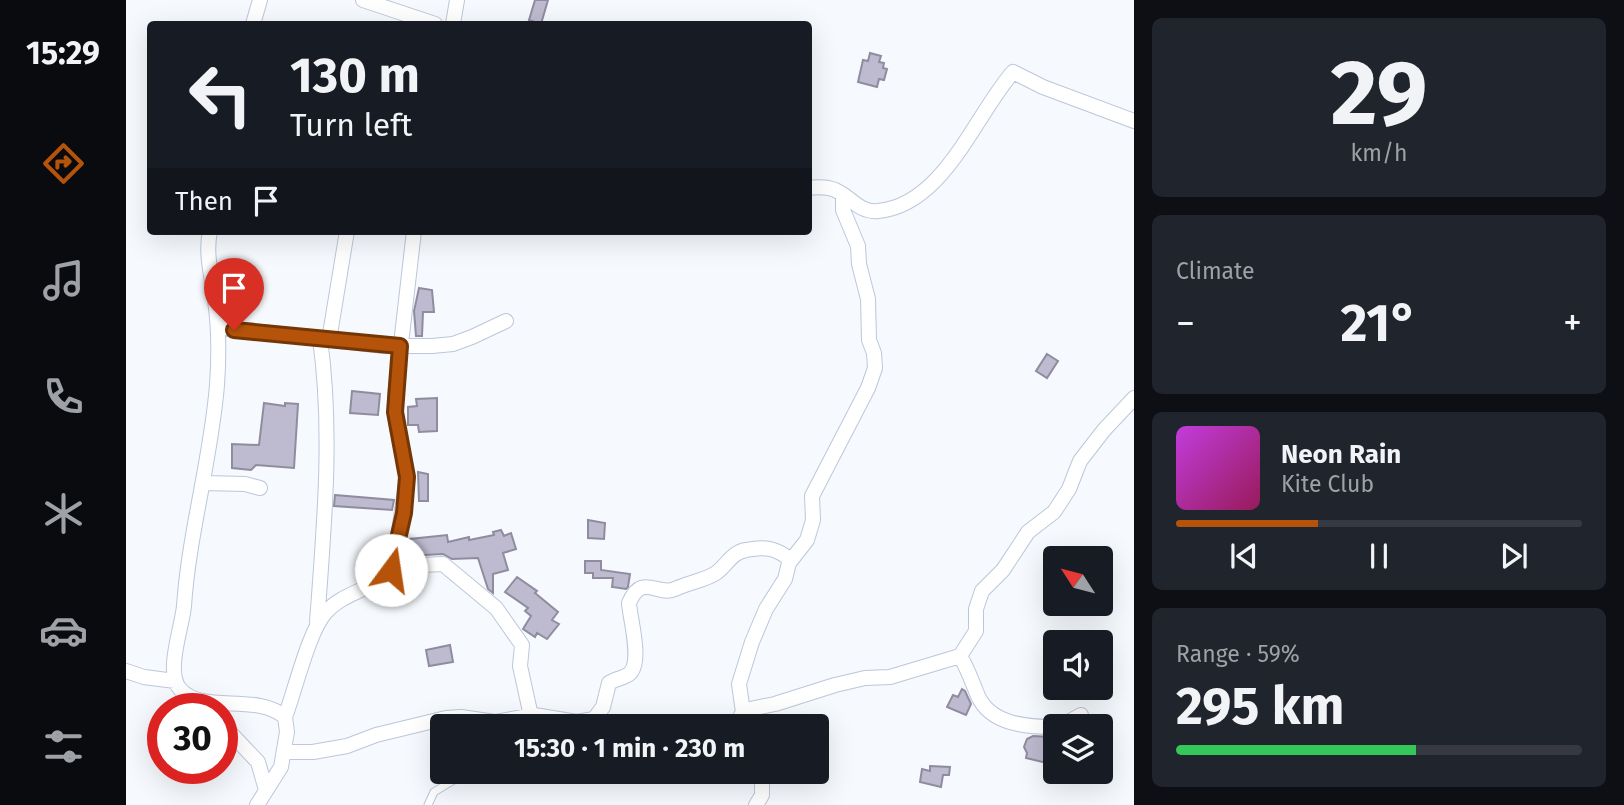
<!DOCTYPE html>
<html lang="en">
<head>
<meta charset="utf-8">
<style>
	body { margin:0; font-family:"Fira Sans",sans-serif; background:#20242c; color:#f1f3f6; height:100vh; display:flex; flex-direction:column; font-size:26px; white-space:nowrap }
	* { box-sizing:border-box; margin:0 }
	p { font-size:23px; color:#9ea1a6 }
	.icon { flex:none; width:38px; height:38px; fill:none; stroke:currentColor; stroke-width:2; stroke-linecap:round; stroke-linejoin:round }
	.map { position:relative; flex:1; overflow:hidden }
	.sheet { display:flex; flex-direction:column; gap:18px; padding:18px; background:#0d0f14; width:490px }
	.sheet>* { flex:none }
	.banner { position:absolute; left:21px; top:21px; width:665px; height:214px; border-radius:7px; box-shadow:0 7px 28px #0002; background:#171b24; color:#f1f3f6; overflow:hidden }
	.needle { width:46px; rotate:306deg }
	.controls { position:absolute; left:917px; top:546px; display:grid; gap:14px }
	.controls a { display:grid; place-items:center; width:70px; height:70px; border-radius:7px; background:#171b24; box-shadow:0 7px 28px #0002; font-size:35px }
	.speed { position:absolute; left:21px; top:693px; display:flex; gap:14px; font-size:35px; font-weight:700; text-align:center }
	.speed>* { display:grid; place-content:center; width:91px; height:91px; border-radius:50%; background:#171b24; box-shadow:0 7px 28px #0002; line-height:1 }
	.speed .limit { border:10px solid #d22; background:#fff; color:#111 }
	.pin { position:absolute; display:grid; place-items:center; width:60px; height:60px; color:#fff; margin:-72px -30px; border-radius:50% 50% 50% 0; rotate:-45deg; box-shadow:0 0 7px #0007 }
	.pin .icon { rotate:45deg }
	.me { position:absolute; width:77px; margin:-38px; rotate:14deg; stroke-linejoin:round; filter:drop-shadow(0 0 5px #0008) }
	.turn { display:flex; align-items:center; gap:24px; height:147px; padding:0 28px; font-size:32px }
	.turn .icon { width:91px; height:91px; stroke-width:2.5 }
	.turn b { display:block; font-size:49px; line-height:60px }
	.then { display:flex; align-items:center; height:66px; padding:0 28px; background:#0003; gap:14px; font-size:26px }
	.big { font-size:52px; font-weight:700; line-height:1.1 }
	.sheet .tile { flex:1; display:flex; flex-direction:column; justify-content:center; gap:10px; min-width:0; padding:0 24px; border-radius:10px; background:#20242c }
	.sheet .dial { align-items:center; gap:0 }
	.dial b { font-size:91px; line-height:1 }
	.song { display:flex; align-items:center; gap:21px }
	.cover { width:84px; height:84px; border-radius:10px; background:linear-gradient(135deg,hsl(290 70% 55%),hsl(330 70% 35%)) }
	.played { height:7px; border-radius:4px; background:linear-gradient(90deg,#b45309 35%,#363941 35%) }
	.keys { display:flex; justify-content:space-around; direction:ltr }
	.heat { display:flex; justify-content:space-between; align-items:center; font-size:38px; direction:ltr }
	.charge { height:10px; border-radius:5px; background:linear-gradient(90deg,#34c759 59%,#363941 0) }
	.trip { position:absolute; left:304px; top:714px; width:399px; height:70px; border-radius:7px; background:#171b24; box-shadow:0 7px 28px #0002; font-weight:700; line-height:70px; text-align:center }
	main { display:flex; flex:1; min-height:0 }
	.tab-bar { display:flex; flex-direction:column; width:126px; justify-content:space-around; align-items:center; background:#090b0e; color:#9ea1a6 }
	.tab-bar .icon { width:49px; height:49px }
	.tab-bar .current { color:#b45309 }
	.tab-bar b { font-size:32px; color:#f1f3f6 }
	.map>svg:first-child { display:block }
	.building { fill:#bebacf; stroke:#908c9f; stroke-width:2 }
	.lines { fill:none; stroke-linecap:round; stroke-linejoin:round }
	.lane-casing { stroke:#bcc7da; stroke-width:9 }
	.street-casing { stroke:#bcc7da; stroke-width:16 }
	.lane { stroke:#fff; stroke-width:7 }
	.street { stroke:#fff; stroke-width:14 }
	.route-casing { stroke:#753606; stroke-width:18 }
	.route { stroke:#b45309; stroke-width:12 }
</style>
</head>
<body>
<main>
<nav class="tab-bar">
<b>15:29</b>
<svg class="icon current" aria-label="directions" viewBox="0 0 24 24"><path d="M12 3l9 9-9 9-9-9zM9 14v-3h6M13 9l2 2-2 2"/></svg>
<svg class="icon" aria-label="music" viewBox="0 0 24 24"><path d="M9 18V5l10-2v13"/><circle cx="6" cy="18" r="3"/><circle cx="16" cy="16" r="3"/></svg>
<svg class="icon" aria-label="phone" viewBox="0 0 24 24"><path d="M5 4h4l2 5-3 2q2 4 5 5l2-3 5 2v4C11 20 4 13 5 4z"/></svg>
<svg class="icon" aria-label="climate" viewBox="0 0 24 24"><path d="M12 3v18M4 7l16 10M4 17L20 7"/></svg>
<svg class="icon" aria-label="car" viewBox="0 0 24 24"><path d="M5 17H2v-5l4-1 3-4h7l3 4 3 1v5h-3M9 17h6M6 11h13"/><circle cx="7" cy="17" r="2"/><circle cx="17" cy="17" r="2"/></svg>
<svg class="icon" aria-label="filters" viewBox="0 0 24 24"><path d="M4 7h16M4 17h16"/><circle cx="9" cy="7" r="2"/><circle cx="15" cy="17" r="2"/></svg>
</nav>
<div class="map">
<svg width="1008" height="805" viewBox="0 0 1008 805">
	<rect width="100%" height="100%" fill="#f6f9fd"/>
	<path class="building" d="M 409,0 L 422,0 L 415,24 L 403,20 Z
		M 744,53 L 755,56 L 753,62 L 758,63 L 757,68 L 761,69 L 758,80 L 753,79 L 751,87 L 732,82 L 737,60 L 742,61 Z
		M 293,288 L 306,290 L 308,312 L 297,312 L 296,336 L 290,336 L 288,311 Z
		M 921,354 L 932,361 L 921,378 L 910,371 Z
		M 226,391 L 254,394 L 252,415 L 224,413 Z
		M 311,398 L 311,431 L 293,432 L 292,425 L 282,425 L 282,407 L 291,406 L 290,399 Z
		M 138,403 L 159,406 L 159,403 L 172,404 L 168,468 L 130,465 L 125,470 L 106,468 L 106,444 L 133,445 Z
		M 292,472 L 302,474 L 302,501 L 293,501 Z
		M 209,495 L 268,500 L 266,510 L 208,506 Z
		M 462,520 L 479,523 L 478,539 L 462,538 Z
		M 375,530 L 378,536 L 385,533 L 390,549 L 377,553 L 382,570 L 367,574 L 367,593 L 362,589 L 352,558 L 326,559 L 317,554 L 281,556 L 280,549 L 285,548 L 284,539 L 321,535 L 322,542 L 343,537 L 343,540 L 368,535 L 367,532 Z
		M 459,561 L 475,561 L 475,570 L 504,574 L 502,587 L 500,589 L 486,587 L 487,578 L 467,578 L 467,573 L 459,573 Z
		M 391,577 L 411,591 L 409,593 L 432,612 L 426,620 L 433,624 L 421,639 L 411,633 L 409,637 L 397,629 L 405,616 L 399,611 L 402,608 L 379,592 Z
		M 324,645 L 327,662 L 303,666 L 300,650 Z
		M 836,689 L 839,691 L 845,704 L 840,715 L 821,707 L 827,695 L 832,697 Z
		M 907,736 L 925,737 L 924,740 L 929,742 L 925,764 L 900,758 L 901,753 L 898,747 L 901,739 Z
		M 804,766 L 824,767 L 823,775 L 817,775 L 815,787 L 794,782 L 796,769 L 804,771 Z"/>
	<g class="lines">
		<defs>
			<path id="lane" d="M 302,805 L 308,792 L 341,772"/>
			<path id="street" d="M 237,0 L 309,24
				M 127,24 L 134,0
				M 327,24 L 331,0
				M 682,188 C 690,187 702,187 709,190 C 724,196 733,213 752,211 C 818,205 849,115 887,72 L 917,87 L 1008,121
				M 84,231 C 79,254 86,277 89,300 C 93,328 93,357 91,385 C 85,460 63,532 58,606 C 56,628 39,672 54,689 C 76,715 130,692 159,717 L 161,732 L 155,767 L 131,805
				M 92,327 L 258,346 L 306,346 L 327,344 L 346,337 L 380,321
				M 203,340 L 221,231
				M 78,483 L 119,484 L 134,488
				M 265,570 L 277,566 L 317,564 L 370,608 L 396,645 L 394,666 L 405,716
				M 191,622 C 198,527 207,432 194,339
				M 834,656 C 842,669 846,682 852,696 C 865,725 902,727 929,727
				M 0,671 L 18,677 L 49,681
				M 617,712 L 613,684 L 626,642 L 640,609 L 659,579 L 663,563 L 681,540 L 687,520 L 686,496 L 742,388 L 749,368 L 748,353 L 743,340 L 742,299 L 733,264 L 732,246 L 717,210 L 717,196
				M 159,717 C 169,691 183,630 200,612 C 221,588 258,591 269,558 L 281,477 L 270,422 L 269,396 L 288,231
				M 96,724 L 132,762 L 140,790
				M 612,726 L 615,715 L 624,709 L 649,704 L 709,685 L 739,678 L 764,677 L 834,656 L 850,631 L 850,609 L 856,591 L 877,570 L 902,532 L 928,512 L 943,489 L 954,461 L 978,430 L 1008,398
				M 935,726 L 955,715
				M 158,752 L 187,752 L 221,746 L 250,735 L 320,718 L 335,717 L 369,722 L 408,715 L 451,722 L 468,719 L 477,707 L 483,683 C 489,679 498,678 503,674 C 517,663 504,619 503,603 C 516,572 532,597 549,589 C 561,583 580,580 590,573 C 600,566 606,552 620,550 C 639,546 650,548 665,560
				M 630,805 L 636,795 L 636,772"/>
		</defs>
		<use href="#lane" class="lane-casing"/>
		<use href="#street" class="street-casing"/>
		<use href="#lane" class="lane"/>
		<use href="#street" class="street"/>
	</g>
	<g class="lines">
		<defs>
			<path id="route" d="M 108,330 L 274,346 L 269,412 L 281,477 L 278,513 L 265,570"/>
		</defs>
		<use href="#route" class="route-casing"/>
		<use href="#route" class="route"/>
	</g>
</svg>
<div class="controls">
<a><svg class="needle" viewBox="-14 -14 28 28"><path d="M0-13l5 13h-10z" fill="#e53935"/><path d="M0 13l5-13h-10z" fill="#9ea1a6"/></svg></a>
<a><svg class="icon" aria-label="sound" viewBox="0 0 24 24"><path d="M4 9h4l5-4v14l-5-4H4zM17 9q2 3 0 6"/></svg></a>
<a><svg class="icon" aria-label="layers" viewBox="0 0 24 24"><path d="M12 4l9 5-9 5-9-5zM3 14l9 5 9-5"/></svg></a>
</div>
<div class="speed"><div class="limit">30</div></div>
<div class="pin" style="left:108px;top:330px;background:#d93025"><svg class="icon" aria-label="arrive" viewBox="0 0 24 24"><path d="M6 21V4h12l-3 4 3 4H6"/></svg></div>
<svg class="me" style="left:265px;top:570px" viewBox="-20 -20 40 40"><circle r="19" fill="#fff"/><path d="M0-13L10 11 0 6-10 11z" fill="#b45309"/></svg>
<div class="trip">15:30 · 1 min · 230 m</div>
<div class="banner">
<div class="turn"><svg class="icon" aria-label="left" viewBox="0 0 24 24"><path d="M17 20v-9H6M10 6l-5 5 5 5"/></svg><div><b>130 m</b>Turn left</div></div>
<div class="then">Then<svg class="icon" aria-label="arrive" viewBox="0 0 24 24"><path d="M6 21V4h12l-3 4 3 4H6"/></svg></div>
</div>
</div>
<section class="sheet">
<div class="tile dial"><b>29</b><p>km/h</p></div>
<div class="tile"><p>Climate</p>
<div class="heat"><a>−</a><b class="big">21°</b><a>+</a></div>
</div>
<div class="tile">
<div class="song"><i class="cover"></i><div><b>Neon Rain</b><p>Kite Club</p></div></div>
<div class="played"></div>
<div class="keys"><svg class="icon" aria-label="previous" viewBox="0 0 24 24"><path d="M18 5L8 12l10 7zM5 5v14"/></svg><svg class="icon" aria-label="pause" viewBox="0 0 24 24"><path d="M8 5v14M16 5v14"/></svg><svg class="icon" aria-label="next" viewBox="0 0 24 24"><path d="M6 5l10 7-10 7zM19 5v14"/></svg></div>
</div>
<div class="tile"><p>Range · 59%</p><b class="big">295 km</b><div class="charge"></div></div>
</section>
</main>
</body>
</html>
